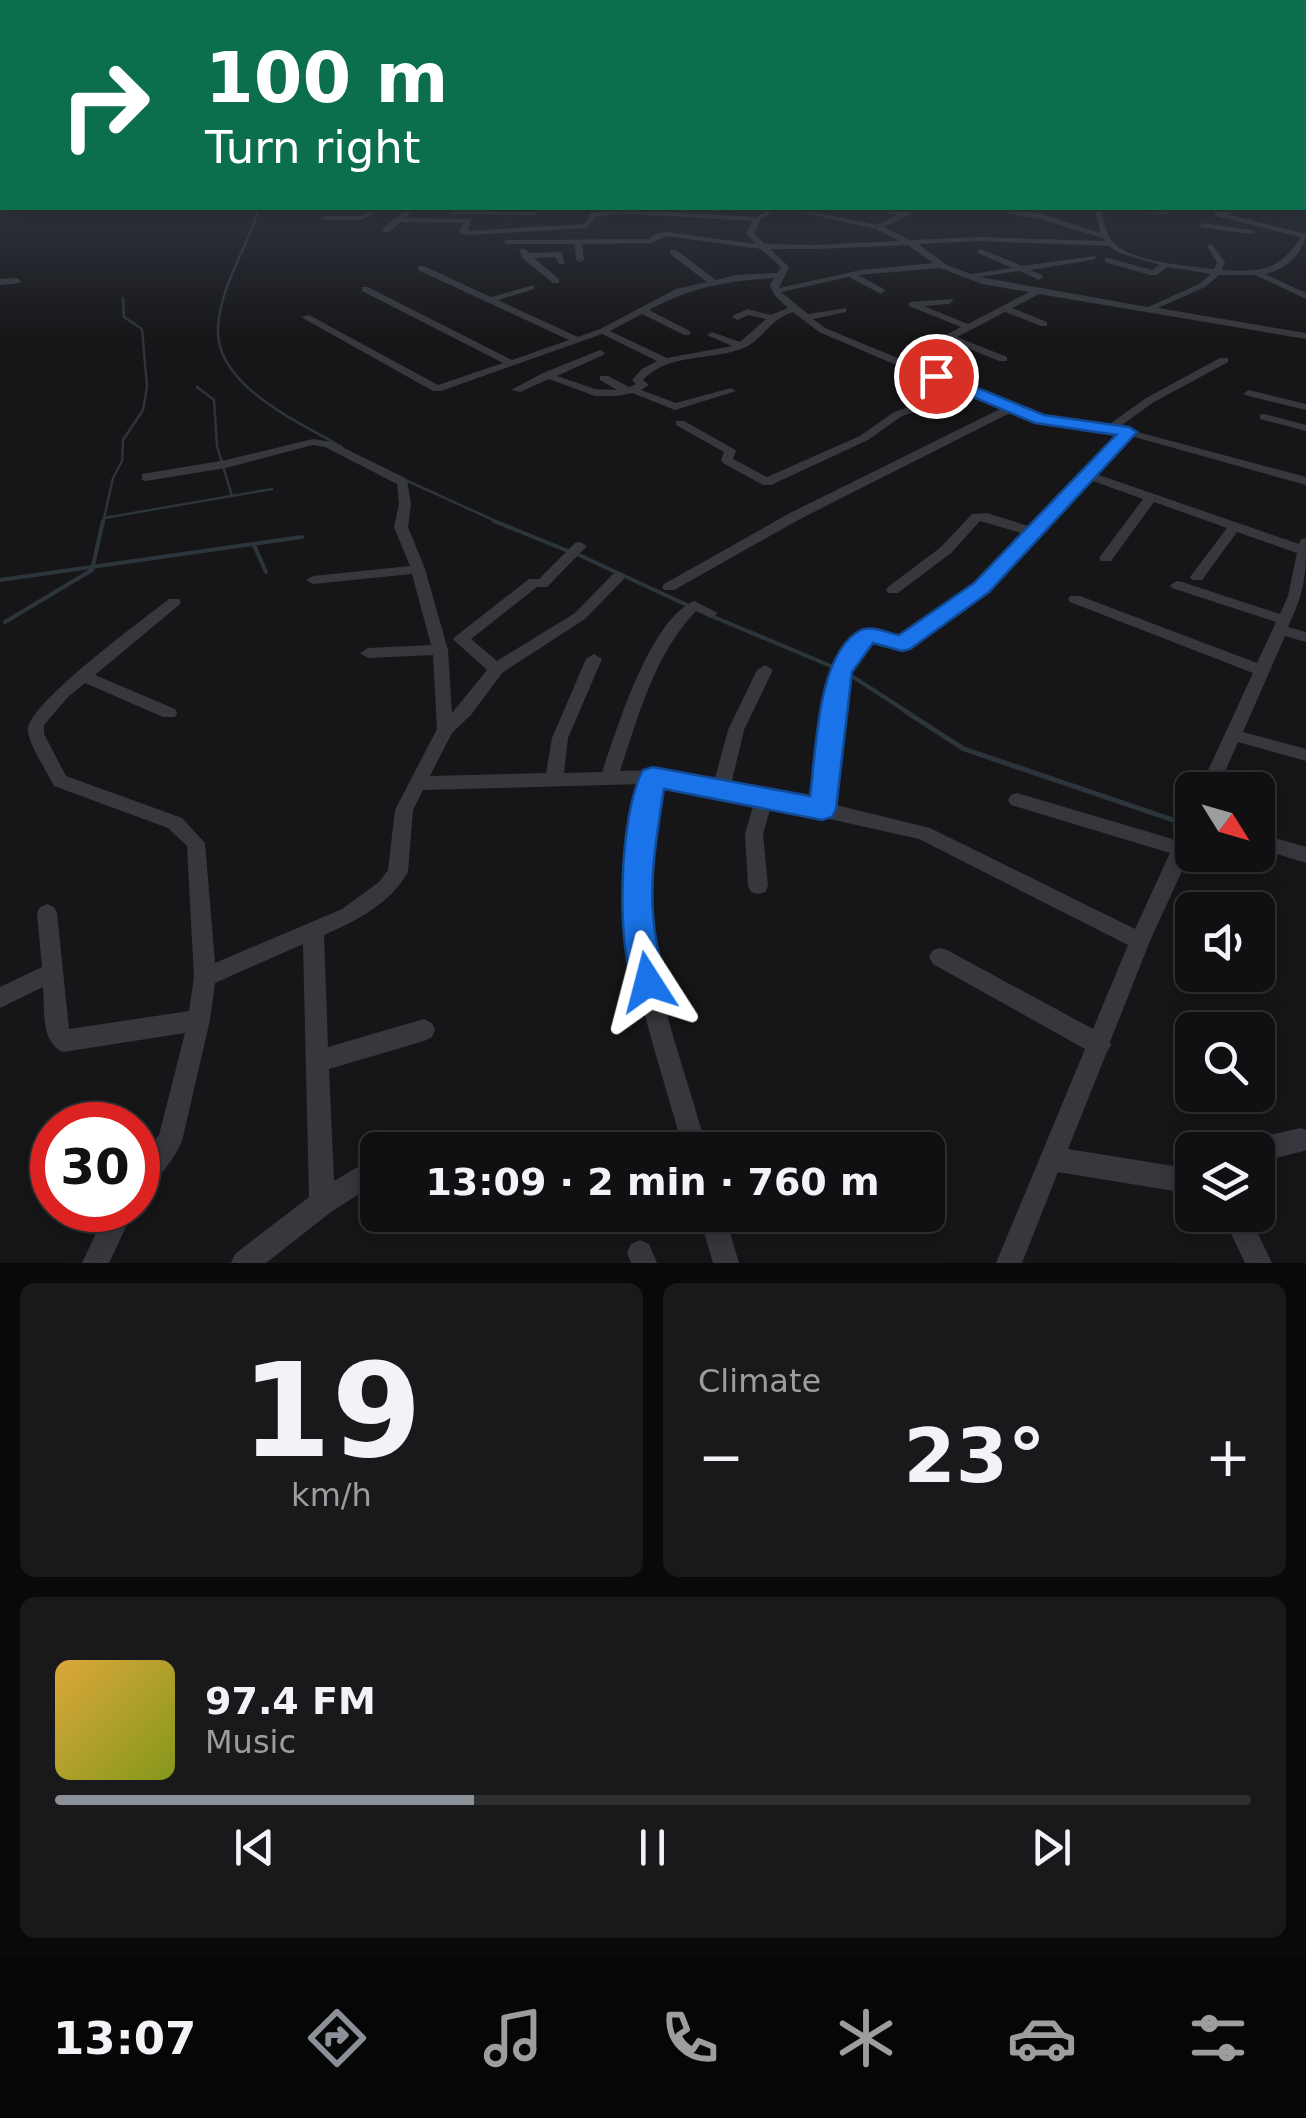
<!DOCTYPE html>
<html lang="en">
<head>
<meta charset="utf-8">
<style>
	body { margin:0; font-family:"DejaVu Sans",sans-serif; background:#19191b; color:#f1f3f6; height:100vh; display:flex; flex-direction:column; font-size:38px; white-space:nowrap }
	* { box-sizing:border-box; margin:0 }
	p { font-size:32px; color:#9c9d9f }
	.icon { flex:none; width:55px; height:55px; fill:none; stroke:currentColor; stroke-width:2; stroke-linecap:round; stroke-linejoin:round }
	.map { position:relative; height:1263px; overflow:hidden }
	.sheet { display:flex; flex-direction:column; gap:20px; padding:20px; background:#09090a; flex:1 }
	.sheet>* { flex:none }
	.banner { position:absolute; left:0px; top:0px; width:1308px; height:210px; box-shadow:0 5px 25px #0003,0 0 0 2px #303032; background:#0b6e4f; color:#fff; overflow:hidden }
	.needle { width:65px; rotate:127deg }
	.controls { position:absolute; left:1175px; top:772px; display:grid; gap:20px }
	.controls a { display:grid; place-items:center; width:100px; height:100px; border-radius:15px; background:#101012; box-shadow:0 5px 25px #0003,0 0 0 2px #303032; font-size:50px }
	.speed { position:absolute; left:30px; top:1102px; display:flex; gap:20px; font-size:50px; font-weight:700; text-align:center }
	.speed>* { display:grid; place-content:center; width:130px; height:130px; border-radius:50%; background:#101012; box-shadow:0 5px 25px #0003,0 0 0 2px #303032; line-height:1 }
	.speed .limit { border:15px solid #d22; background:#fff; color:#111 }
	.pin { position:absolute; display:grid; place-items:center; width:85px; height:85px; color:#fff; margin:-42px; border:5px solid #fff; border-radius:50%; box-shadow:0 2px 10px #0007 }
	.me { position:absolute; width:110px; margin:-55px; rotate:351deg; stroke-linejoin:round; filter:drop-shadow(0 0 8px #0008) }
	.turn { display:flex; align-items:center; gap:35px; height:210px; padding:0 40px; font-size:45px }
	.turn .icon { width:130px; height:130px; stroke-width:2.5 }
	.turn b { display:block; font-size:70px; line-height:85px }
	.big { font-size:75px; font-weight:700; line-height:1.1 }
	.sheet .widget { flex:1; display:flex; flex-direction:column; justify-content:center; gap:15px; min-width:0; padding:0 35px; border-radius:15px; background:#19191b }
	.sheet .dial { align-items:center; gap:0 }
	.dial b { font-size:130px; line-height:1 }
	.song { display:flex; align-items:center; gap:30px }
	.cover { width:120px; height:120px; border-radius:15px; background:linear-gradient(135deg,hsl(40 70% 55%),hsl(70 70% 35%)) }
	.played { height:10px; border-radius:5px; background:linear-gradient(90deg,#8c9099 35%,#303032 35%) }
	.keys { display:flex; justify-content:space-around; direction:ltr }
	.heat { display:flex; justify-content:space-between; align-items:center; font-size:55px; direction:ltr }
	.sheet .tiles { flex:1; display:grid; gap:20px; grid-template-columns:1fr 1fr }
	.widget:last-child { grid-column:span 2 }
	.trip { position:absolute; left:360px; top:1132px; width:585px; height:100px; border-radius:15px; background:#101012; box-shadow:0 5px 25px #0003,0 0 0 2px #303032; font-weight:700; line-height:100px; text-align:center }
	.dock { display:flex; height:160px; justify-content:space-around; align-items:center; background:#060607; color:#9c9d9f }
	.dock .icon { width:70px; height:70px }
	.dock .current { color:#8c9099 }
	.dock b { font-size:45px; color:#f1f3f6 }
	.map>svg:first-child { display:block }
	.lines { fill:none; stroke-linecap:round; stroke-linejoin:round }
	.stream-far2 { stroke:#2c353c; stroke-width:2.5 }
	.stream-far1 { stroke:#2c353c; stroke-width:4 }
	.stream { stroke:#2c353c; stroke-width:5 }
	.river { fill:#2c353c; fill-rule:evenodd }
	.minor { fill:#37383d; fill-rule:evenodd }
	.route { fill:#1a73e8; stroke:#114b97; stroke-width:2.5 }
</style>
</head>
<body>
<div class="map">
<svg width="1306" height="1263" viewBox="0 0 1306 1263">
	<rect width="100%" height="100%" fill="#161618"/>
	<g class="lines">
		<path class="stream-far2" d="M 259,208 C 248,246 220,287 218,327 C 214,386 301,423 342,447
			M 197,387 L 214,400 L 217,446 L 232,496
			M 403,479 L 500,523
			M 104,518 L 272,489
			M 103,523 L 113,478 L 122,461 L 123,440 L 143,410 L 147,387 L 142,329 L 124,317 L 123,298"/>
		<path class="stream-far1" d="M 494,521 L 568,551
			M 254,545 L 266,572
			M 577,554 L 691,607
			M 0,580 L 302,537
			M 709,615 L 838,669
			M 5,622 L 92,570 L 103,521
			M 847,673 L 909,713"/>
		<path class="stream" d="M 905,711 L 964,749 L 1182,823"/>
		<path class="river" d="M 0,186 L 2,186 L 2,192 L 0,192 Z"/>
		<path class="minor" d="M 1305,169 L 1306,169 L 1306,173 L 1305,173 Z
			M 1305,191 L 1306,191 L 1306,195 L 1305,195 Z
			M 376,208 L 384,208 L 362,220 L 325,220 L 321,218 L 325,216 L 361,216 Z
			M 409,208 L 417,208 L 405,218 L 471,219 L 468,231 L 584,224 L 591,213 L 615,209 L 756,217 L 772,208 L 779,208 L 760,220 L 754,234 L 765,244 L 817,245 L 899,241 L 876,229 L 782,208 L 793,208 L 877,225 L 897,215 L 865,208 L 904,211 L 917,208 L 917,211 L 884,227 L 910,240 L 980,237 L 1105,241 L 1103,238 L 1039,219 L 1001,212 C 1033,204 1070,226 1101,233 L 1094,208 L 1166,210 L 1169,214 L 1102,211 C 1104,221 1106,234 1113,242 C 1131,262 1188,266 1214,269 L 1217,262 L 1207,246 L 1211,244 L 1225,262 L 1222,270 C 1261,272 1278,272 1301,237 L 1215,216 L 1215,212 L 1242,208 L 1258,208 L 1255,210 L 1226,214 L 1306,234 C 1303,254 1285,270 1265,274 L 1306,293 L 1306,299 L 1255,275 L 1219,275 L 1205,287 L 1158,308 L 1306,333 L 1306,339 L 1039,294 L 1012,308 L 1047,322 L 1047,326 L 1041,326 L 1005,312 L 957,337 L 1007,357 L 1007,361 L 999,361 L 950,341 L 908,363 L 1042,417 L 1107,426 L 1146,398 L 1220,358 L 1228,358 L 1228,362 L 1154,402 L 1119,427 L 1306,477 L 1306,485 L 1131,436 L 1096,474 L 1299,544 L 1301,539 L 1306,538 C 1306,578 1305,590 1288,627 L 1306,632 L 1306,642 L 1285,636 L 1243,732 L 1306,749 L 1306,761 L 1238,742 L 1217,790 L 1199,790 L 1253,673 L 1070,602 L 1068,599 L 1070,596 L 1080,596 L 1257,663 L 1276,622 L 1172,588 L 1170,585 L 1177,581 L 1182,582 L 1280,614 L 1288,596 L 1297,553 L 1237,532 L 1202,580 L 1192,580 L 1190,577 L 1227,528 L 1154,502 L 1111,561 L 1101,561 L 1099,558 L 1143,499 L 1090,480 L 987,590 L 907,647 L 902,649 L 871,641 L 855,657 L 848,672 L 832,804 L 930,828 L 1135,929 L 1170,853 L 1011,805 L 1008,800 L 1011,795 L 1017,793 L 1176,840 L 1185,821 L 1192,819 L 1192,849 L 1150,941 L 1110,1042 L 1111,1045 L 1106,1054 L 1068,1149 L 1192,1169 L 1192,1194 L 1058,1172 L 1022,1263 L 996,1263 L 1085,1049 L 933,964 L 929,957 L 933,950 L 940,948 L 947,950 L 1093,1029 L 1128,945 L 919,839 L 771,806 L 763,834 L 768,886 L 765,892 L 758,894 L 751,892 L 748,886 L 745,834 L 754,803 L 660,785 C 654,815 646,846 646,877 C 645,971 683,1060 707,1150 L 683,1150 C 660,1060 623,970 626,876 C 627,845 636,814 643,784 L 423,790 L 413,810 L 408,872 C 390,904 356,921 324,935 L 328,1047 L 424,1019 L 432,1023 L 435,1030 L 432,1037 L 424,1041 L 329,1069 L 334,1181 L 378,1155 L 378,1182 L 331,1212 L 266,1263 L 231,1263 L 235,1254 L 309,1197 L 303,944 L 215,983 L 210,1020 L 182,1141 C 175,1158 155,1186 138,1192 L 138,1161 L 159,1135 L 185,1033 L 63,1052 C 40,1042 45,1008 43,987 L 0,1008 L 0,987 L 42,967 L 37,913 L 40,907 L 47,904 L 54,907 L 57,913 L 69,1029 L 189,1011 L 194,977 L 187,846 L 168,828 L 54,786 C 47,772 28,743 28,730 C 27,704 145,618 169,599 L 179,599 L 181,602 L 179,605 L 95,675 L 175,709 L 177,713 L 175,717 L 163,717 L 85,683 L 68,697 L 44,725 L 44,734 L 66,776 L 182,818 L 205,843 L 215,963 L 342,909 L 379,882 L 388,870 L 395,810 L 437,729 L 433,655 L 368,658 L 360,653 L 368,648 L 431,645 L 412,574 L 313,584 L 306,580 L 313,576 L 410,566 L 394,527 L 399,504 L 397,484 L 325,447 L 313,445 L 226,468 L 146,481 L 142,480 L 142,474 L 226,460 L 313,439 L 332,442 L 407,479 L 411,504 L 408,527 L 425,569 L 448,650 L 452,713 L 487,670 L 456,642 L 453,639 L 456,636 L 529,579 L 539,579 L 575,543 L 580,542 L 587,546 L 547,587 L 537,587 L 471,639 L 497,661 L 575,613 L 613,574 L 623,574 L 625,577 L 623,580 L 585,619 L 502,673 L 471,715 L 452,733 L 430,776 L 546,773 L 552,738 L 586,659 L 594,654 L 602,659 L 568,738 L 564,773 L 602,772 C 618,727 649,621 694,601 L 718,613 L 711,618 L 696,611 C 654,655 639,715 620,771 L 653,770 L 714,782 L 728,730 L 757,670 L 765,665 L 773,670 L 744,730 L 731,785 L 814,800 L 832,672 L 840,655 L 863,632 L 868,630 L 900,638 L 977,584 L 1025,534 L 980,521 L 951,553 L 898,593 L 888,593 L 886,590 L 888,587 L 941,547 L 972,514 L 987,513 L 1031,527 L 1121,434 L 1040,423 L 1010,413 L 800,519 L 674,590 L 664,590 L 662,587 L 664,584 L 790,513 L 1000,409 L 966,395 L 902,416 L 868,440 L 771,485 L 763,485 L 723,463 L 721,460 L 724,452 L 676,425 L 676,421 L 684,421 L 734,449 L 736,451 L 733,459 L 767,477 L 860,436 L 894,412 L 957,391 L 819,332 L 793,312 C 769,319 763,341 741,349 C 709,361 668,353 643,380 L 649,385 L 641,390 L 676,403 L 731,388 L 736,391 L 675,410 L 632,393 L 617,396 L 595,396 L 549,379 L 520,392 L 511,390 L 543,373 L 600,350 L 605,353 L 603,355 L 557,376 L 595,389 L 617,390 L 600,380 L 600,376 L 608,376 L 629,387 L 636,384 L 632,380 L 642,369 L 657,361 L 602,334 L 441,391 L 433,391 L 301,317 L 309,315 L 438,385 L 503,363 L 362,291 L 362,287 L 368,287 L 512,360 L 569,340 L 418,270 L 418,266 L 424,266 L 491,297 L 534,285 L 534,289 L 498,300 L 578,337 L 600,329 L 676,289 L 707,282 L 670,254 L 670,250 L 676,250 L 716,280 L 735,275 L 777,273 L 781,267 L 761,249 L 667,236 L 652,243 L 582,244 L 584,260 L 580,262 L 576,260 L 575,244 L 507,244 L 503,242 L 507,240 L 650,239 L 656,233 L 667,232 L 756,244 L 746,234 L 752,221 L 615,213 L 596,217 L 586,228 L 468,235 L 459,232 L 463,223 L 400,222 L 389,232 L 383,232 L 383,228 ZM 980,241 L 1109,246 L 1119,253 L 1160,265 L 1152,270 L 1108,258 L 1105,258 L 1105,262 L 1150,275 L 1156,275 L 1168,267 L 1211,274 L 1199,284 L 1148,307 L 980,277 L 1020,271 L 1039,280 L 1043,277 L 1042,275 L 1030,270 L 1092,260 L 1096,258 L 1095,256 L 1022,266 L 981,249 L 977,251 L 978,253 L 1012,268 L 971,274 L 947,265 L 918,244 ZM 908,245 L 933,263 L 861,270 L 779,288 L 789,267 L 770,249 L 817,249 ZM 940,268 L 982,284 L 1029,292 L 968,324 L 924,306 L 949,304 L 953,301 L 952,299 L 909,302 L 909,306 L 961,327 L 900,359 L 825,328 L 813,319 L 846,312 L 846,308 L 808,314 L 781,292 L 849,277 L 881,294 L 885,291 L 884,289 L 858,275 ZM 774,278 L 770,285 C 773,296 779,300 788,308 L 771,315 L 748,309 L 734,315 L 732,317 L 737,320 L 749,315 L 766,319 L 740,342 L 712,332 L 707,335 L 732,346 L 667,358 L 610,331 L 642,314 L 684,335 L 690,335 L 690,331 L 649,310 C 692,287 725,281 774,278 Z
			M 944,208 L 954,208 L 963,211 L 959,213 Z
			M 453,210 L 534,211 L 538,213 L 534,215 L 450,214 Z
			M 1202,223 L 1252,230 L 1256,232 L 1252,234 L 1199,227 Z
			M 519,249 L 525,249 L 529,253 L 561,252 L 565,264 L 559,264 L 555,257 L 534,258 L 559,279 L 559,283 L 553,283 L 522,258 Z
			M 17,278 L 21,281 L 20,283 L 0,285 L 0,279 Z
			M 1249,390 L 1306,404 L 1306,410 L 1245,395 L 1244,393 Z
			M 1264,414 L 1306,425 L 1306,431 L 1260,419 L 1260,415 Z
			M 1258,833 L 1306,847 L 1306,863 L 1258,848 Z
			M 1300,1128 L 1306,1130 L 1306,1150 L 1300,1152 L 1258,1162 L 1258,1150 L 1242,1150 L 1245,1141 Z
			M 417,1130 L 426,1133 L 429,1142 L 426,1150 L 392,1150 L 395,1141 Z
			M 107,1210 L 134,1210 L 109,1263 L 82,1263 Z
			M 699,1215 L 725,1215 L 739,1263 L 713,1263 Z
			M 1222,1215 L 1249,1215 L 1272,1263 L 1245,1263 Z
			M 640,1240 L 649,1244 L 657,1263 L 631,1263 L 627,1253 L 631,1244 Z"/>
	</g>
	<linearGradient id="sky" x2="0" y2="1"><stop stop-color="#0c0c0d"/><stop offset="0.48" stop-color="#363c48"/><stop offset="1" stop-color="#363c48" stop-opacity="0"/></linearGradient>
	<rect width="1306" height="341" fill="url(#sky)"/>
	<path class="route" d="M 930,373 L 941,373 L 1044,415 L 1129,427 L 1137,432 L 989,592 L 910,649 L 902,651 L 873,643 L 852,672 L 836,809 L 832,817 L 822,820 L 664,789 C 656,840 647,888 656,939 C 659,957 667,976 659,993 L 648,997 L 636,993 C 615,947 619,814 643,770 L 653,767 L 810,796 C 816,752 817,652 861,630 C 871,625 888,633 899,635 L 974,583 L 1116,435 L 1035,423 L 930,379 Z"/>
</svg>
<div class="controls">
<a><svg class="needle" viewBox="-14 -14 28 28"><path d="M0-13l5 13h-10z" fill="#e53935"/><path d="M0 13l5-13h-10z" fill="#9c9d9f"/></svg></a>
<a><svg class="icon" aria-label="sound" viewBox="0 0 24 24"><path d="M4 9h4l5-4v14l-5-4H4zM17 9q2 3 0 6"/></svg></a>
<a><svg class="icon" aria-label="search" viewBox="0 0 24 24"><circle cx="10" cy="10" r="6"/><path d="M15 15l6 6"/></svg></a>
<a><svg class="icon" aria-label="layers" viewBox="0 0 24 24"><path d="M12 4l9 5-9 5-9-5zM3 14l9 5 9-5"/></svg></a>
</div>
<div class="speed"><div class="limit">30</div></div>
<div class="pin" style="left:936px;top:376px;background:#d93025"><svg class="icon" aria-label="arrive" viewBox="0 0 24 24"><path d="M6 21V4h12l-3 4 3 4H6"/></svg></div>
<svg class="me" style="left:648px;top:982px" viewBox="-20 -20 40 40"><path d="M0-17L14 15 0 8-14 15z" fill="#1a73e8" stroke="#fff" stroke-width="4"/></svg>
<div class="trip">13:09 · 2 min · 760 m</div>
<div class="banner">
<div class="turn"><svg class="icon" aria-label="right" viewBox="0 0 24 24"><path d="M7 20v-9h11M14 6l5 5-5 5"/></svg><div><b>100 m</b>Turn right</div></div>
</div>
</div>
<section class="sheet">
<div class="tiles">
<div class="widget dial"><b>19</b><p>km/h</p></div>
<div class="widget"><p>Climate</p>
<div class="heat"><a>−</a><b class="big">23°</b><a>+</a></div>
</div>
<div class="widget">
<div class="song"><i class="cover"></i><div><b>97.4 FM</b><p>Music</p></div></div>
<div class="played"></div>
<div class="keys"><svg class="icon" aria-label="previous" viewBox="0 0 24 24"><path d="M18 5L8 12l10 7zM5 5v14"/></svg><svg class="icon" aria-label="pause" viewBox="0 0 24 24"><path d="M8 5v14M16 5v14"/></svg><svg class="icon" aria-label="next" viewBox="0 0 24 24"><path d="M6 5l10 7-10 7zM19 5v14"/></svg></div>
</div>
</div>
</section>
<nav class="dock">
<b>13:07</b>
<svg class="icon current" aria-label="directions" viewBox="0 0 24 24"><path d="M12 3l9 9-9 9-9-9zM9 14v-3h6M13 9l2 2-2 2"/></svg>
<svg class="icon" aria-label="music" viewBox="0 0 24 24"><path d="M9 18V5l10-2v13"/><circle cx="6" cy="18" r="3"/><circle cx="16" cy="16" r="3"/></svg>
<svg class="icon" aria-label="phone" viewBox="0 0 24 24"><path d="M5 4h4l2 5-3 2q2 4 5 5l2-3 5 2v4C11 20 4 13 5 4z"/></svg>
<svg class="icon" aria-label="climate" viewBox="0 0 24 24"><path d="M12 3v18M4 7l16 10M4 17L20 7"/></svg>
<svg class="icon" aria-label="car" viewBox="0 0 24 24"><path d="M5 17H2v-5l4-1 3-4h7l3 4 3 1v5h-3M9 17h6M6 11h13"/><circle cx="7" cy="17" r="2"/><circle cx="17" cy="17" r="2"/></svg>
<svg class="icon" aria-label="filters" viewBox="0 0 24 24"><path d="M4 7h16M4 17h16"/><circle cx="9" cy="7" r="2"/><circle cx="15" cy="17" r="2"/></svg>
</nav>
</body>
</html>
